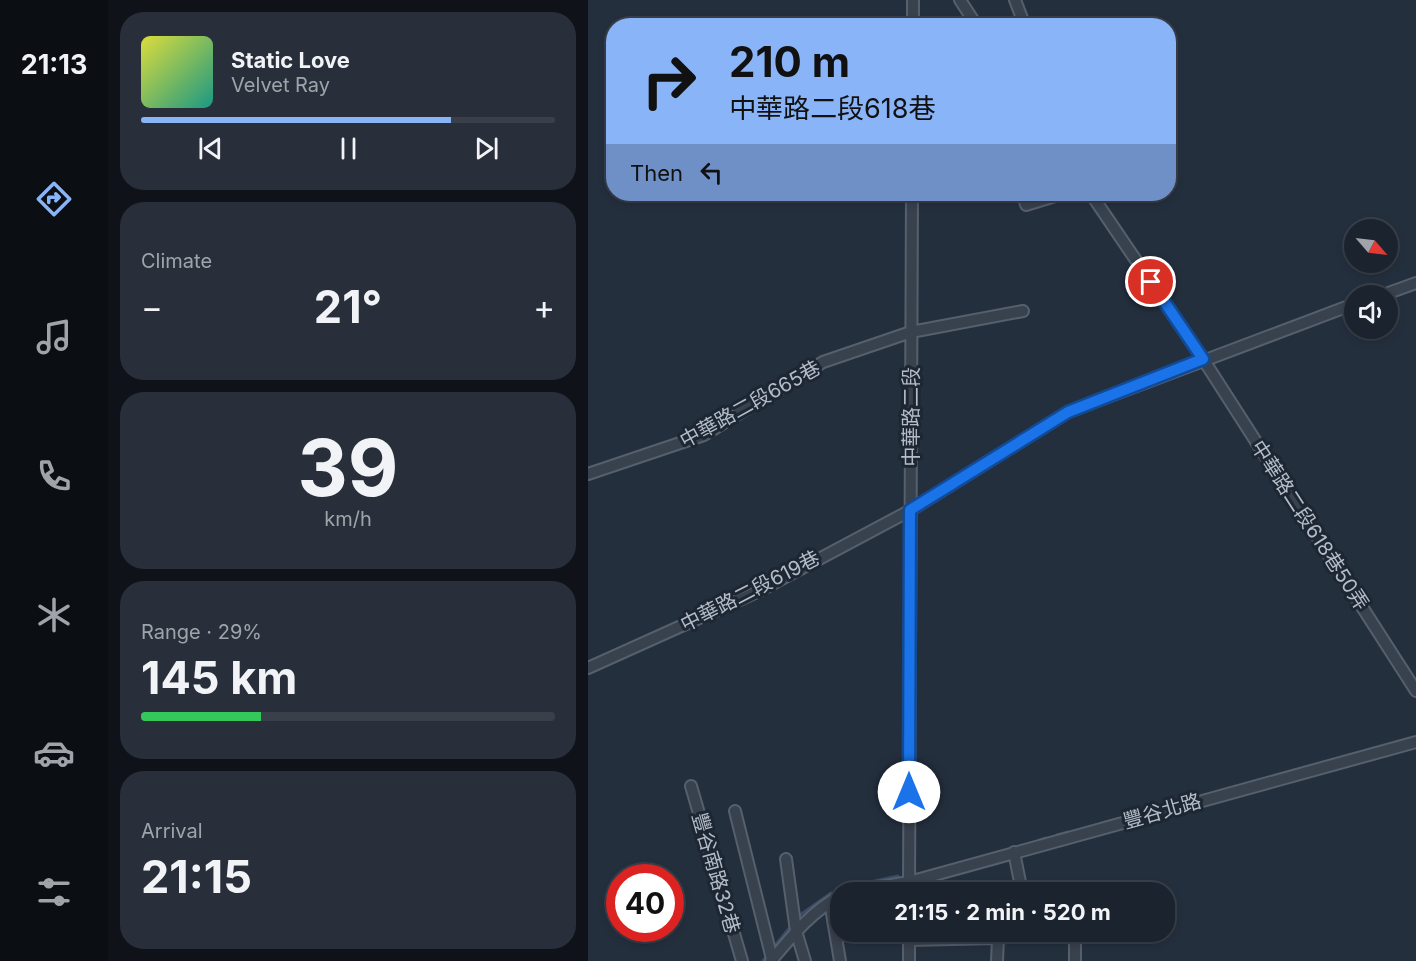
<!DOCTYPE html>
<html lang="en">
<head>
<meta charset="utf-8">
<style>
	body { margin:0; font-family:Inter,"Noto Sans TC",sans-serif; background:#282f3a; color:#f1f3f6; height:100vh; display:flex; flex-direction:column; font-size:22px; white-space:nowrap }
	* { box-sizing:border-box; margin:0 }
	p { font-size:20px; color:#a0a4aa }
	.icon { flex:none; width:33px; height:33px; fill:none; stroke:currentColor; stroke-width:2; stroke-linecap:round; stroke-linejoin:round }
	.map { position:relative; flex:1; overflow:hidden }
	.drawer { display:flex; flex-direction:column; gap:12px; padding:12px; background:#0f1319; width:480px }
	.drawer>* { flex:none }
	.guide { position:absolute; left:18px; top:18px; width:570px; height:183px; border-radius:24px; box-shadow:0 3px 9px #0003,0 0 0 2px #39404a; background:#8ab4f8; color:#111; overflow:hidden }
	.needle { width:39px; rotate:118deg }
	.tools { position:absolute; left:756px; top:219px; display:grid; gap:12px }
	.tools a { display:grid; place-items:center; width:54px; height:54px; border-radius:50%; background:#1b232e; box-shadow:0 3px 9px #0003,0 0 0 2px #39404a; font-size:30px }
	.speed { position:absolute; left:18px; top:864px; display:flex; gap:12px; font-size:30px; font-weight:700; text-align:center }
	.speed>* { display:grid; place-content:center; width:78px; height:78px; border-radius:50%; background:#1b232e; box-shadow:0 3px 9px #0003,0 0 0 2px #39404a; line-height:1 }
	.speed .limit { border:9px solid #d22; background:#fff; color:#111 }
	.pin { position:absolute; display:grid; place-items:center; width:51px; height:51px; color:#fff; margin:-26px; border:3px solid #fff; border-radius:50%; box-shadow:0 2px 6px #0007 }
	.me { position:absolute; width:66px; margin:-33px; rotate:0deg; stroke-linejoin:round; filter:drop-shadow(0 0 4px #0008) }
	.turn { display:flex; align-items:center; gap:21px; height:126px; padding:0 24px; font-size:27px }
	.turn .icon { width:78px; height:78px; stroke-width:2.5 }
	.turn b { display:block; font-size:42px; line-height:51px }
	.then { display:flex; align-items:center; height:57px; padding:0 24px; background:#0003; gap:12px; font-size:22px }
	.big { font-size:45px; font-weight:700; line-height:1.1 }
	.drawer .tile { flex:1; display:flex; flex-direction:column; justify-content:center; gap:9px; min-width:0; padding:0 21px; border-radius:24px; background:#282f3a }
	.drawer .dial { align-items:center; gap:0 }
	.dial b { font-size:78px; line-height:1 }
	.song { display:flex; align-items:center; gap:18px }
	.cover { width:72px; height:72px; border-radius:9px; background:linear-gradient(135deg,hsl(60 70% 55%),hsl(170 70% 35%)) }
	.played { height:6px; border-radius:3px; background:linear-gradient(90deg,#8ab4f8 75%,#39404a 75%) }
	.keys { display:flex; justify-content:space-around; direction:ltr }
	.heat { display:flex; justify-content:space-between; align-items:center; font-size:33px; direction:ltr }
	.charge { height:9px; border-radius:4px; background:linear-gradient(90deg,#34c759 29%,#39404a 0) }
	.trip { position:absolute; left:242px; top:882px; width:345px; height:60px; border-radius:24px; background:#1b232e; box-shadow:0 3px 9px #0003,0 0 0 2px #39404a; font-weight:700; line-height:60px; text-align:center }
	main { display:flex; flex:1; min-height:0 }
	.dock { display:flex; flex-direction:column; width:108px; justify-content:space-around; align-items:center; background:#0b0e12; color:#a0a4aa }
	.dock .icon { width:42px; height:42px }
	.dock .selected { color:#8ab4f8 }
	.dock b { font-size:27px; color:#f1f3f6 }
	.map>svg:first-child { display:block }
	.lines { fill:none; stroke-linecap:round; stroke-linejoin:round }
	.stream { stroke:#394c67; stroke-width:3 }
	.minor-casing { stroke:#565f6c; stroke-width:14 }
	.minor { stroke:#38414e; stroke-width:10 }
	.route-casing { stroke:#114b97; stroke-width:15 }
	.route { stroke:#1a73e8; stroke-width:10 }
	.labels { text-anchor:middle; stroke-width:6; stroke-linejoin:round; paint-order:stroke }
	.street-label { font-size:20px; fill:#b4bcc9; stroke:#1d2633 }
</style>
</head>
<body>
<main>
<nav class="dock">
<b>21:13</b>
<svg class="icon selected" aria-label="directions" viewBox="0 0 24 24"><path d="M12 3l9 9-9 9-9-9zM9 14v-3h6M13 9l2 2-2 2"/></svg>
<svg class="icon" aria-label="music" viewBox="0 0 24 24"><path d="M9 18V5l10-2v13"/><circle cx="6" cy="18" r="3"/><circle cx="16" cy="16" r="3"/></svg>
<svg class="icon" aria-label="phone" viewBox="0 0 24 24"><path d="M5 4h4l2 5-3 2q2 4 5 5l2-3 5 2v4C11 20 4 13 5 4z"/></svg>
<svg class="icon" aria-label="climate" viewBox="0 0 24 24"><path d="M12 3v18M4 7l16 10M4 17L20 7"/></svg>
<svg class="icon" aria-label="car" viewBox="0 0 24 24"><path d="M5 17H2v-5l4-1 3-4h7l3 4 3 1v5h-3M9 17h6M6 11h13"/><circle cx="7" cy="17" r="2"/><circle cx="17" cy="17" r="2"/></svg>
<svg class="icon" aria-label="filters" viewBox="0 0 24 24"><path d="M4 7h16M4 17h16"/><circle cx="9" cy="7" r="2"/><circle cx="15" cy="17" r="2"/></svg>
</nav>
<section class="drawer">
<div class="tile">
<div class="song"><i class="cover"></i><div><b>Static Love</b><p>Velvet Ray</p></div></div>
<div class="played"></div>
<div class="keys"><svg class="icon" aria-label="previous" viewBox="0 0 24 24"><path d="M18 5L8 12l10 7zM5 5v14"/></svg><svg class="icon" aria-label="pause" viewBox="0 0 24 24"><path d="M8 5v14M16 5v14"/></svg><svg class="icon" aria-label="next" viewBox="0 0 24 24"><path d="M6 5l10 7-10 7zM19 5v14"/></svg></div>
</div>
<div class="tile"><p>Climate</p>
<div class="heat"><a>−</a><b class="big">21°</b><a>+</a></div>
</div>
<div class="tile dial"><b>39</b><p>km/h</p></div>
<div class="tile"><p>Range · 29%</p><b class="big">145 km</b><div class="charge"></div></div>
<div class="tile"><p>Arrival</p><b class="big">21:15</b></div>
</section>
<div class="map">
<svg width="828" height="961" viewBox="0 0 828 961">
	<rect width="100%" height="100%" fill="#242f3e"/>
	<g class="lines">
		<path class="stream" d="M 514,823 L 537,817
			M 469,835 L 480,832
			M 452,840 L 458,838
			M 273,884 L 310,876
			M 259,887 L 264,885
			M 212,915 L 243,893
			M 186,947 L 203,926
			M 175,961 L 179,956"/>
		<defs>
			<path id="minor" d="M 372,0 L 389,26
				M 427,0 L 437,26
				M 325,26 L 325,0
				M 435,194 L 438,205 L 474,194
				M 503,194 L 615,359 L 828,691
				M 792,296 L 828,283
				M 0,474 L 116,435 L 235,362 L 323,332 L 435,311
				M 0,668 L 171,591 L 323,510 L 480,412 L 766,304
				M 103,786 L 154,961
				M 147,811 L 184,959
				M 426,852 L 434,892
				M 198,859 L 208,931 L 217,961
				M 262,892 L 321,882 L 828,742
				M 321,892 L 324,194
				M 242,902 L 252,961
				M 321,940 L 410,938 L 465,932
				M 183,961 C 204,936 223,912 252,896
				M 321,961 L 321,932
				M 409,961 L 410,938
				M 487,961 L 487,932"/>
		</defs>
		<use href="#minor" class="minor-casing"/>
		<use href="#minor" class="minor"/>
	</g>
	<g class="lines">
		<defs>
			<path id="route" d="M 321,792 L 322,510 L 480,412 L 615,359 L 563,282"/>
		</defs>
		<use href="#route" class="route-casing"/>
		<use href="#route" class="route"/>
	</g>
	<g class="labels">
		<g class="street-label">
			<text transform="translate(162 404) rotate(-29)" y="7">中華路二段665巷</text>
			<text transform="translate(323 417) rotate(-90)" y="7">中華路二段</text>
			<text transform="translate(722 525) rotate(57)" y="7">中華路二段618巷50弄</text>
			<text transform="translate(162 591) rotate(-27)" y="7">中華路二段619巷</text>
			<text transform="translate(574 811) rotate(-16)" y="7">豐谷北路</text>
			<text transform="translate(128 873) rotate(74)" y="7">豐谷南路32巷</text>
		</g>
	</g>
</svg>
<div class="tools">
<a><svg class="needle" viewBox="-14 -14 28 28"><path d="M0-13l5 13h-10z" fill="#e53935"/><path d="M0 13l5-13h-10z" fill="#a0a4aa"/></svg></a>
<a><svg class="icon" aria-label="sound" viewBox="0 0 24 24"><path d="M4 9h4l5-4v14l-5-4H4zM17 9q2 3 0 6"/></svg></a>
</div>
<div class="speed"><div class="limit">40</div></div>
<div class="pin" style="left:563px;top:282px;background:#d93025"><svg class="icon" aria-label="arrive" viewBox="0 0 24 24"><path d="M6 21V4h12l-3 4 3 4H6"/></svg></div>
<svg class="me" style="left:321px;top:792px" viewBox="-20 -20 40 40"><circle r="19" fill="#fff"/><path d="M0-13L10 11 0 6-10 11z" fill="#1a73e8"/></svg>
<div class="trip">21:15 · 2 min · 520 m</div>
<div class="guide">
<div class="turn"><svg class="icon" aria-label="right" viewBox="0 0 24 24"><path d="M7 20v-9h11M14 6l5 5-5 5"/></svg><div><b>210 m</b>中華路二段618巷</div></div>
<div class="then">Then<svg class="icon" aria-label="left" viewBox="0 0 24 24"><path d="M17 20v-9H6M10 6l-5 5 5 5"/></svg></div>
</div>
</div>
</main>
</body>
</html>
